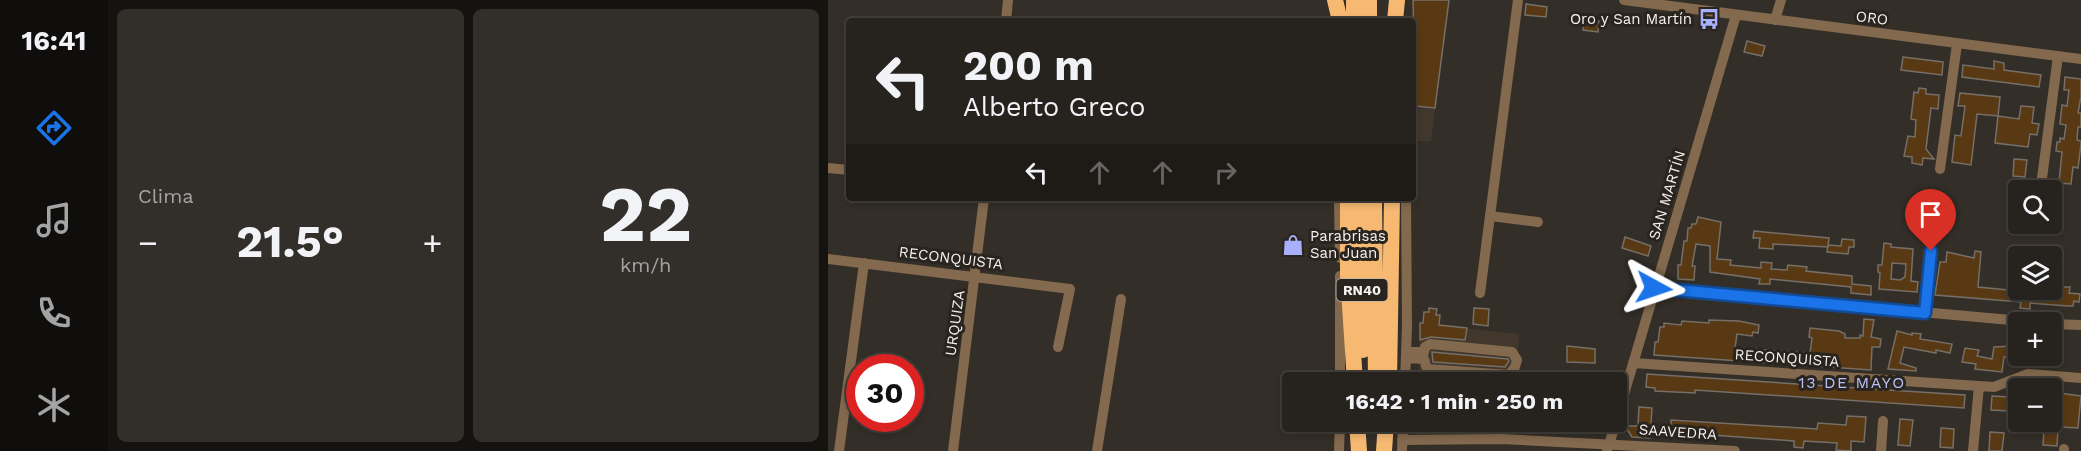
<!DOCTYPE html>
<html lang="es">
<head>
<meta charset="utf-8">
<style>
	body { margin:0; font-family:"Work Sans",sans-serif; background:#322f2a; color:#f1f3f6; height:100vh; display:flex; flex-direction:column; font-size:22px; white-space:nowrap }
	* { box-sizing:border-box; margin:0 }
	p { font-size:20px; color:#a4a4a4 }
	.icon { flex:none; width:33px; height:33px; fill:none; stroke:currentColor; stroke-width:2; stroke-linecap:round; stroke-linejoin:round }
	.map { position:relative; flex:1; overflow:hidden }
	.sheet { display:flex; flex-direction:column; gap:9px; padding:9px; background:#151310; width:720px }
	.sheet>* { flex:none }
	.top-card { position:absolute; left:18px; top:18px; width:570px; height:183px; border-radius:6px; box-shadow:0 3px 9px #0003,0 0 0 2px #423f3b; background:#26221d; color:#f1f3f6; overflow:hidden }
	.buttons { position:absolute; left:1180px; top:180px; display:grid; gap:12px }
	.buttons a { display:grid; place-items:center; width:54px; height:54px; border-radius:6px; background:#26221d; box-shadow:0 3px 9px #0003,0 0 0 2px #423f3b; font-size:30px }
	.speed { position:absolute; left:18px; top:354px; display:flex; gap:12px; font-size:30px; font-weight:700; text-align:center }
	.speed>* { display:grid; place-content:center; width:78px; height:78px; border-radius:50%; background:#26221d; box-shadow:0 3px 9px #0003,0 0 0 2px #423f3b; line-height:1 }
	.speed .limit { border:9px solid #d22; background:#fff; color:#111 }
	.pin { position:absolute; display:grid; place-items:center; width:51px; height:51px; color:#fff; margin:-62px -26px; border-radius:50% 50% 50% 0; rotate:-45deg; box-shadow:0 0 6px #0007 }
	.pin .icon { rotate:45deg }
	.me { position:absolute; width:66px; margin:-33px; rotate:95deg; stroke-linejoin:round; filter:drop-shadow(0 0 4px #0008) }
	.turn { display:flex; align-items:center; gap:21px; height:126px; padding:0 18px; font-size:27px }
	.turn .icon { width:78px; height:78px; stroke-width:2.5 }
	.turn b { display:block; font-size:42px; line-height:51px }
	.lanes { display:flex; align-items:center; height:57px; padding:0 18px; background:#0003; justify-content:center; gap:30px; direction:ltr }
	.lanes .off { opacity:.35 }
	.big { font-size:45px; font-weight:700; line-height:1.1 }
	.sheet .widget { flex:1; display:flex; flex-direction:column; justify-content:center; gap:9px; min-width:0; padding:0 21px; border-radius:9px; background:#322f2a }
	.sheet .dial { align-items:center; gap:0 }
	.dial b { font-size:78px; line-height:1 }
	.heat { display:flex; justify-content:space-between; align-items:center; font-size:33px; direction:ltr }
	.sheet .tiles { flex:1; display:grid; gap:9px; grid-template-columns:repeat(2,1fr) }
	.trip { position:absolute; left:454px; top:372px; width:345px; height:60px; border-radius:6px; background:#26221d; box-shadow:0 3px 9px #0003,0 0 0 2px #423f3b; font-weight:700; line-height:60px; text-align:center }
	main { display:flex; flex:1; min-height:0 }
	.tab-bar { display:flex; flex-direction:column; width:108px; justify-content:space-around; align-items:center; background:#0f0e0c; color:#a4a4a4 }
	.tab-bar .icon { width:42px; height:42px }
	.tab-bar .active { color:#1a73e8 }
	.tab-bar b { font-size:27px; color:#f1f3f6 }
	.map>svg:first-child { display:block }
	.built { fill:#41372c }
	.building { fill:#583913; stroke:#756f68; stroke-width:1.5; fill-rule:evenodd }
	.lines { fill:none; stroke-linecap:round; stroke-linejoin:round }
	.minor { stroke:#83694e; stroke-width:10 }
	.highway { stroke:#f7b972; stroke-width:16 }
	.route-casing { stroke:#114b97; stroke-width:15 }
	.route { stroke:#1a73e8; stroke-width:10 }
	.labels { text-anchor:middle; stroke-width:6; stroke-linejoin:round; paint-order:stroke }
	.shield { fill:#29241e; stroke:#b8b4b0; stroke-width:1.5 }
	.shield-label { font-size:14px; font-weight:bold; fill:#f6f2ee }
	.street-label { font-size:15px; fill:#f6f2ee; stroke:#29241e }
	.poi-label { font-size:15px; fill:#f6f2ee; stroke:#29241e; text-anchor:end }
	.neighbourhood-label { font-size:16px; letter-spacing:1.5px; fill:#b9c0f9; stroke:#29241e }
</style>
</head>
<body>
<main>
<nav class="tab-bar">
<b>16:41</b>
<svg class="icon active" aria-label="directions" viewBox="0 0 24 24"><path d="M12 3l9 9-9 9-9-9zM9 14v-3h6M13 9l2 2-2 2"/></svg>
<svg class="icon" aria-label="music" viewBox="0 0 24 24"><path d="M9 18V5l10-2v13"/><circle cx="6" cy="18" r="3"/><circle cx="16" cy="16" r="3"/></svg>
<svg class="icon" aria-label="phone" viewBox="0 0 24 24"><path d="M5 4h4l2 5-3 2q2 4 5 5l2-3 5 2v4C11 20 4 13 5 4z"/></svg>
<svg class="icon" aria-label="climate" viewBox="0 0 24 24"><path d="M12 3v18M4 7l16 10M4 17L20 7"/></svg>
</nav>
<section class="sheet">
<div class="tiles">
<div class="widget"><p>Clima</p>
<div class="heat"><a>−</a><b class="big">21.5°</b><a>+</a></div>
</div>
<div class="widget dial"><b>22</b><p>km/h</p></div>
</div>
</section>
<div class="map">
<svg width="1253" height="451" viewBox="0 0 1253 451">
	<rect width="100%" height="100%" fill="#332e27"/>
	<path class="built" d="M 586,37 L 616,41 L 603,141 L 589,141 Z
		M 592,323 L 691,334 L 689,378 L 591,372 Z"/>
	<path class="building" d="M 585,0 L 621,0 L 607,108 L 588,106 L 589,86 L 587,85 Z
		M 698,4 L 719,7 L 718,17 L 697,15 Z
		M 757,16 L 767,18 L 767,21 L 771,21 L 770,32 L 755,30 Z
		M 919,41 L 937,46 L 934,56 L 916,52 Z
		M 1075,57 L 1115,62 L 1114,75 L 1073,70 Z
		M 1166,61 L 1176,63 L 1176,70 L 1213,75 L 1211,87 L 1134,77 L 1135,65 L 1166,69 Z
		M 1237,77 L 1253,79 L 1253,97 L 1250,113 L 1253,113 L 1253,127 L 1250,127 L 1249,140 L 1253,141 L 1253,145 L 1250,168 L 1245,167 L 1243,184 L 1231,183 L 1234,152 L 1228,151 L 1229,142 L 1232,142 L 1232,138 L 1236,139 L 1238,125 L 1232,124 L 1234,105 L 1239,106 L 1241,90 L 1236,90 Z
		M 1091,88 L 1098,89 L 1098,94 L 1111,95 L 1110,109 L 1103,108 L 1098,149 L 1106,159 L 1095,158 L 1094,165 L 1084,163 L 1084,157 L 1076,156 L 1080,136 L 1087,137 L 1088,120 L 1083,119 L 1086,92 L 1090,93 Z
		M 1132,93 L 1172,97 L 1170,116 L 1149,114 L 1143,165 L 1124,162 L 1127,135 L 1133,136 L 1137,106 L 1130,106 Z
		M 1193,106 L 1206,107 L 1204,123 L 1211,124 L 1209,135 L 1202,134 L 1200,147 L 1167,143 L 1170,116 L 1191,119 Z
		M 1186,159 L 1199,160 L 1197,177 L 1185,176 Z
		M 870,217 L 893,222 L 889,259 L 903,260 L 902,265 L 933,268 L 933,262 L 944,263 L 943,269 L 959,270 L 960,265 L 979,267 L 978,271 L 1024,276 L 1024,284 L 1043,286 L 1043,295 L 1023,293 L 1023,287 L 942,279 L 942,284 L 931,284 L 932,279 L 882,272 L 882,246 L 868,244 L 864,266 L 867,266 L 866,280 L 850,279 L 850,265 L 853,265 L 856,241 L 859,241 L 860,228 L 863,228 L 864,224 L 868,224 Z
		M 926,231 L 1001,238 L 1000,247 L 945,244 L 945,249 L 931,248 L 932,238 L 925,238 Z
		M 797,237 L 823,246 L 820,256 L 794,248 Z
		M 1014,239 L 1026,240 L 1026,247 L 1021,247 L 1020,254 L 999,252 L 1000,245 L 1013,246 Z
		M 1056,243 L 1063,244 L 1063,247 L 1085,249 L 1083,281 L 1090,282 L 1089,292 L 1051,289 L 1052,273 L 1050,272 L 1050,265 L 1054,265 ZM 1064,263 L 1078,264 L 1077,277 L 1072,280 L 1063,279 Z
		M 1147,251 L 1153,252 L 1150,287 L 1231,295 L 1234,287 L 1242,287 L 1241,293 L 1252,294 L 1251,302 L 1246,301 L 1245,306 L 1240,306 L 1202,303 L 1202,309 L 1192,308 L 1193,302 L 1107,295 L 1112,262 L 1118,262 L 1119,252 L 1146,258 Z
		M 601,308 L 609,309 L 608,315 L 612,315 L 611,325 L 639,328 L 637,340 L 603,337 L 592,340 L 592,323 L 595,323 L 596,312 L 601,312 Z
		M 646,308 L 661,309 L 660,326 L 645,324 Z
		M 1036,319 L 1046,320 L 1043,337 L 1053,339 L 1052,347 L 1044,347 L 1043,370 L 826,355 L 827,342 L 830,342 L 832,327 L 836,327 L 836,323 L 853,325 L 854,321 L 881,323 L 881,320 L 911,321 L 931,325 L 930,333 L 925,332 L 924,336 L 909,334 L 907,348 L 982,353 L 984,338 L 981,337 L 982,328 L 1011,331 L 1017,334 L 1017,338 L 1032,338 L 1032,335 L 1035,336 Z
		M 1069,331 L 1084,335 L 1084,333 L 1093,334 L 1092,339 L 1124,344 L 1122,353 L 1108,350 L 1108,353 L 1076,347 L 1072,363 L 1088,368 L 1088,371 L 1060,369 Z
		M 739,346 L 767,349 L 767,363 L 739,362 Z
		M 1185,346 L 1183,357 L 1176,357 L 1174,372 L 1147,369 L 1148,364 L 1134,362 L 1137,348 L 1151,350 L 1149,356 L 1164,359 L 1166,347 Z
		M 604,352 L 680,359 L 681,361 L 677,367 L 605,362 Z
		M 819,374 L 1137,395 L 1136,408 L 867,390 L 867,393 L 827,391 L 827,388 L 818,387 Z
		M 1224,392 L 1253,396 L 1250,428 L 1233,427 L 1235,409 L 1225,408 Z
		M 1164,396 L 1181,397 L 1180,411 L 1163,410 Z
		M 811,407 L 824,408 L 822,438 L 804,437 L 797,426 L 810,426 Z
		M 1019,416 L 1038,417 L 1036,442 L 1023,441 L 1023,451 L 1008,450 L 1009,443 L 976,441 L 975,448 L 966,447 L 966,441 L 843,432 L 843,420 L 989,429 L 990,423 L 1018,425 Z
		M 1072,419 L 1085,420 L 1082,446 L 1070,445 Z
		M 1113,428 L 1126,429 L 1125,448 L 1112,447 Z
		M 1216,429 L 1230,430 L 1229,446 L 1215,445 Z
		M 1162,432 L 1176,433 L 1174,451 L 1161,451 Z"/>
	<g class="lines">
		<path class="minor" d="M 796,0 L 1253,59
			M 947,20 L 953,0
			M 178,21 L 180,0
			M 0,168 L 21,170
			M 1112,169 L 1129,44
			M 1214,178 L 1230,56
			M 511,198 L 512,258
			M 662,216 L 710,222
			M 0,259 L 242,289 L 230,347
			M 826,288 L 1205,322
			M 652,293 L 690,0
			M 1097,313 L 1103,251
			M 1224,324 L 1253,325
			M 578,358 L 596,359 L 599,369 L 681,375 L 687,367 L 689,360 L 684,352 L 602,344 L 597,347 L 596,352 L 578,352
			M 805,363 L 1166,387 L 1200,374 L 1253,378
			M 512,382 L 512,276
			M 577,382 L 579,326 L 578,198
			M 789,418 L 908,15
			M 574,440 L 674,439 L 907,451
			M 11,451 L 36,263
			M 125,451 L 156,198
			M 269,451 L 293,299
			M 511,451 L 512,422
			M 574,451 L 575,422
			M 779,451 L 788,422
			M 1053,451 L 1055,421
			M 1145,451 L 1151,386
			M 1236,451 L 1236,449"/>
		<path class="highway" d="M 507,0 L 512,21
			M 526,0 L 526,21
			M 541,0 L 541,21
			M 567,21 L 569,0
			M 520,198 L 520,275 L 527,382
			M 532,198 L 535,350
			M 546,198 L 548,382
			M 561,382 L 564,198
			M 529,422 L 531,451
			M 556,451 L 558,422"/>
	</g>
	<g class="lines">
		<defs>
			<path id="route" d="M 826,288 L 1097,313 L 1103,251"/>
		</defs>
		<use href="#route" class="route-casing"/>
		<use href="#route" class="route"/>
	</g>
	<defs>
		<symbol id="bus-bare" viewBox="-9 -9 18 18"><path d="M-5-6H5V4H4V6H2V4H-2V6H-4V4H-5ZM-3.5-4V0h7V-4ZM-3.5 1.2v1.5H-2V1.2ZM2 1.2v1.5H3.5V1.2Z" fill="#a8b0fc" stroke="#29241e" stroke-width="2.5" paint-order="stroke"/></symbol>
		<symbol id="shop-bare" viewBox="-9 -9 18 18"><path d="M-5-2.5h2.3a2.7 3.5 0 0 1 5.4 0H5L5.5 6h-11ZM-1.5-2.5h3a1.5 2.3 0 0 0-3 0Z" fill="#a8b0fc" stroke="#29241e" stroke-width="2.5" paint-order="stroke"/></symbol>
	</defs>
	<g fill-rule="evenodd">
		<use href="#bus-bare" x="866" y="4" width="30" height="30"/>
		<use href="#shop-bare" x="450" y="230" width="30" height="30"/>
	</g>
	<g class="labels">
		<rect class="shield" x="508.5" y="279" width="51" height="22" rx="4.5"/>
		<g class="shield-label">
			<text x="534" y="295">RN40</text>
		</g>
		<g class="street-label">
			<text transform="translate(1044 18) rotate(7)" y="5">ORO</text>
			<text transform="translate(839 195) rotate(-73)" y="5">SAN MARTÍN</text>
			<text transform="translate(123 258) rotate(7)" y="5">RECONQUISTA</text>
			<text transform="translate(127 323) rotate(-82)" y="5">URQUIZA</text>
			<text transform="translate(959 358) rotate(4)" y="5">RECONQUISTA</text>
			<text transform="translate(850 432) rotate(4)" y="5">SAAVEDRA</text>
		</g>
		<g class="poi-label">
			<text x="864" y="24">Oro y San Martín</text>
			<text x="482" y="241" text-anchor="start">Parabrisas<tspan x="482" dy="17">San Juan</tspan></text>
		</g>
		<g class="neighbourhood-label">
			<text x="1024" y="388">13 DE MAYO</text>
		</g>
	</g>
</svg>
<div class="buttons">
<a><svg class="icon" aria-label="search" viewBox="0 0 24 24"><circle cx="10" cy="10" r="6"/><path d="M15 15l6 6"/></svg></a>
<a><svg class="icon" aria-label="layers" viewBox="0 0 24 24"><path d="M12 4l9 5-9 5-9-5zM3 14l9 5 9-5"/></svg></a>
<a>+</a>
<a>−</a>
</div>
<div class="speed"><div class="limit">30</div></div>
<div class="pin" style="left:1103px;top:251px;background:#d93025"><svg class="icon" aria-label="arrive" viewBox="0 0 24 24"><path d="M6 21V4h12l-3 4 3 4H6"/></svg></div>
<svg class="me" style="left:826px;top:288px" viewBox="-20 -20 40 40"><path d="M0-17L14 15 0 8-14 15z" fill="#1a73e8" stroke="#fff" stroke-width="4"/></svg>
<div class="trip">16:42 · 1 min · 250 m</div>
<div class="top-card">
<div class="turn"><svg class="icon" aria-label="left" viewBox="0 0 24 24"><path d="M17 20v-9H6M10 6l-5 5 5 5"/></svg><div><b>200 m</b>Alberto Greco</div></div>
<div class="lanes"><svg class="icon" aria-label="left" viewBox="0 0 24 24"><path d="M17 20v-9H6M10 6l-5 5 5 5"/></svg><svg class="icon off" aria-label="ahead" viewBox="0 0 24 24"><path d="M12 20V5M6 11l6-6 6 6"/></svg><svg class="icon off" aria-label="ahead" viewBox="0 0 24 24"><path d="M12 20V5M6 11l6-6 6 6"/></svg><svg class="icon off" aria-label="right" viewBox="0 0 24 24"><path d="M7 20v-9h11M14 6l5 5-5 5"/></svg></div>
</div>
</div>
</main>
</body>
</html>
